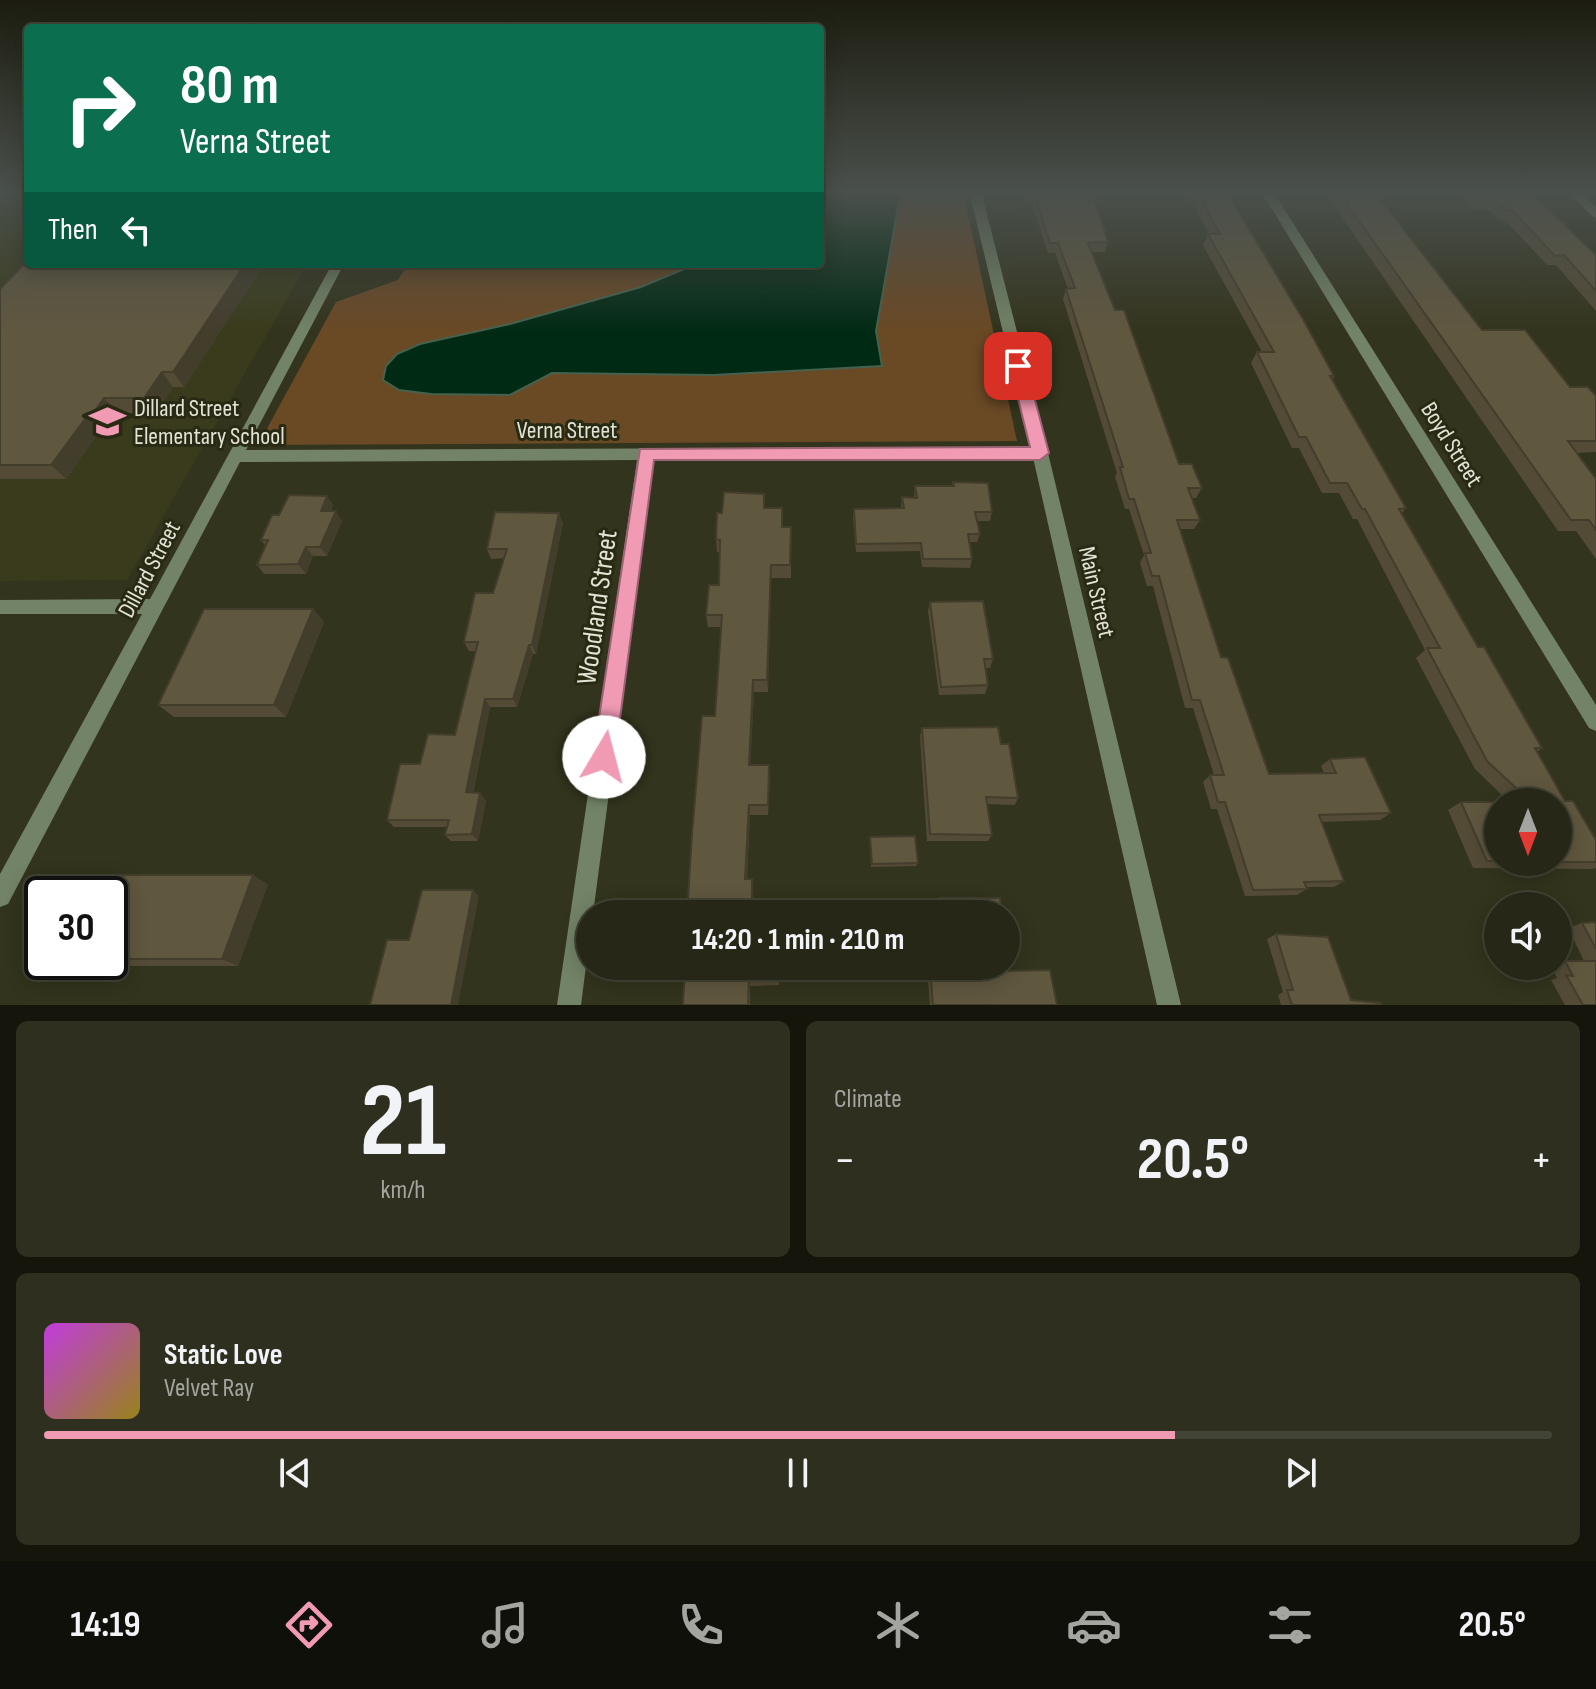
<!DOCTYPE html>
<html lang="en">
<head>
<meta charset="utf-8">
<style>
	body { margin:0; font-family:"Sofia Sans Condensed",sans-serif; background:#2e2f1f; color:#f1f3f6; height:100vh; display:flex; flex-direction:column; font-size:30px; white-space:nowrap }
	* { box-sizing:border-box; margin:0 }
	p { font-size:26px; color:#a4a5a1 }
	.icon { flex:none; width:44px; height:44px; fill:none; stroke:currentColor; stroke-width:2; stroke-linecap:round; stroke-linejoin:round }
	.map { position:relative; height:1005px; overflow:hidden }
	.drawer { display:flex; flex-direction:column; gap:16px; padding:16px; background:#15150c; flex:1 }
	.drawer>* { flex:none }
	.banner { position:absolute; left:24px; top:24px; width:800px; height:244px; border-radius:8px; box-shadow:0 4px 20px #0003,0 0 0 2px #424435; background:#0b6e4f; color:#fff; overflow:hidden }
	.needle { width:52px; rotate:180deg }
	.buttons { position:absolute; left:1484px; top:788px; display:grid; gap:16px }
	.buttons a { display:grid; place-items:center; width:88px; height:88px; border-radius:50%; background:#262716; box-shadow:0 4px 20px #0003,0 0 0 2px #424435; font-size:40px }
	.speed { position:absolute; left:24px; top:876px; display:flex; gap:16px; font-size:40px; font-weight:700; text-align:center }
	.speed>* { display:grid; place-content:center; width:104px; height:104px; border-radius:50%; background:#262716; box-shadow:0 4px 20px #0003,0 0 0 2px #424435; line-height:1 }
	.speed .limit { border:4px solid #111; border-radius:12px; background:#fff; color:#111 }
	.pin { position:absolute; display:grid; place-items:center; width:68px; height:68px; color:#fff; margin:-34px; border-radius:16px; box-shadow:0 4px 12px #0006 }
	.me { position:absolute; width:88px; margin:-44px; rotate:8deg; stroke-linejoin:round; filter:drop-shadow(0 0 6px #0008) }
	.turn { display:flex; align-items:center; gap:28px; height:168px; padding:0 24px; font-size:36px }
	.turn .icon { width:104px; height:104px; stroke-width:2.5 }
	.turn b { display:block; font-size:56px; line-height:68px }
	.then { display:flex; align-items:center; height:76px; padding:0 24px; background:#0003; gap:16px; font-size:30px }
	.big { font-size:60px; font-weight:700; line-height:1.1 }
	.drawer .tile { flex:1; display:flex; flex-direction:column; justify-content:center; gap:12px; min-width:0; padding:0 28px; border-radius:12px; background:#2e2f1f }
	.drawer .dial { align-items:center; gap:0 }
	.dial b { font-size:104px; line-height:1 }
	.song { display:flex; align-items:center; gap:24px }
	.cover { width:96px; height:96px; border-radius:12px; background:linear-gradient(135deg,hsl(290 70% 55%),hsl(50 70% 35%)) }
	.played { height:8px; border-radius:4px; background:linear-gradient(90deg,#f19ab4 75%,#424435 75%) }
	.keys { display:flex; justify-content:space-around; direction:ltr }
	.heat { display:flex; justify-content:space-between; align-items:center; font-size:44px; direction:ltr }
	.drawer .tiles { flex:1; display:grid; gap:16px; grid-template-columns:1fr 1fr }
	.tile:last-child { grid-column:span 2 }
	.trip { position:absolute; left:576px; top:900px; width:444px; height:80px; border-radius:40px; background:#262716; box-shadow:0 4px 20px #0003,0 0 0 2px #424435; font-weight:700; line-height:80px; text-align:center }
	.dock { display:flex; height:128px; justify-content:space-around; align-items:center; background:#0f1009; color:#a4a5a1 }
	.dock .icon { width:56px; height:56px }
	.dock .current { color:#f19ab4 }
	.dock b { font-size:36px; color:#f1f3f6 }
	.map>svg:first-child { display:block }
	.built { fill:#3a3b1c }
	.green { fill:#6a4925 }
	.water { fill:#012a14; stroke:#45624e; stroke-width:2 }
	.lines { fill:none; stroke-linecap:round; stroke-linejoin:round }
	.minor { fill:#728367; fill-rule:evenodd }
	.tertiary { fill:#728367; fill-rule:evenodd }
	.wall { fill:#534b36 }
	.shaded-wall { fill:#433d2c }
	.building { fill:#60573f; stroke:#433d2c; stroke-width:2 }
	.route { fill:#f19ab4; stroke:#9d6475; stroke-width:2 }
	.labels { text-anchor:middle; stroke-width:6; stroke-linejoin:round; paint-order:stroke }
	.poi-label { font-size:24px; fill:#e3e4d6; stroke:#292a13; text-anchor:start }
	.street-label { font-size:24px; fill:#e3e4d6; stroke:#292a13 }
	.near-street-label { font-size:28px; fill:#e3e4d6; stroke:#292a13 }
</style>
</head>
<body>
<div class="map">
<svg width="1596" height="1005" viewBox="0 0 1596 1005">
	<rect width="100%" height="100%" fill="#33341d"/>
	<path class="built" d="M 0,191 L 28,191 L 28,264 L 307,264 L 127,580 L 0,581 Z"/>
	<path class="green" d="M 820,191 L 963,191 L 1017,441 L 258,445 L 336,302 L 398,280 L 408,264 L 820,264 Z"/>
	<path class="water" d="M 832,191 L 898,191 L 900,196 L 876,331 L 882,366 L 714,375 L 552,373 L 510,395 L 431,394 L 399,390 L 383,380 L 386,366 L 397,354 L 420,344 L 510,324 L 641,287 L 696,264 L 820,264 L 820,199 Z"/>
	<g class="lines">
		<path class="minor" d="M 1261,191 L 1273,191 L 1596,705 L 1596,731 L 1589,728 Z
			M 332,264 L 344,264 L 246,450 L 1040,447 L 1048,453 L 1040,459 L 653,460 L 593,914 L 590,914 L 590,935 L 581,1005 L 557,1005 L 637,460 L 240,462 L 8,904 L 0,907 L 0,874 L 142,614 L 0,614 L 0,600 L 150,599 Z"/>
		<path class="tertiary" d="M 969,191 L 981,191 L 1048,453 L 1181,1005 L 1157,1005 L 1032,453 Z
			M 1567,191 L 1579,191 L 1596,207 L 1596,218 L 1592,216 Z"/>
	</g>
	<path class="wall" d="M 1028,191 L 1092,191 L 1108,242 L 1105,252 L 1092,252 L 1179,464 L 1202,488 L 1196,498 L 1192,498 L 1200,520 L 1194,529 L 1180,529 L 1221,657 L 1269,774 L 1324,773 L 1321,766 L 1330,759 L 1391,813 L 1380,820 L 1321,822 L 1344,881 L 1334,887 L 1306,887 L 1307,889 L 1297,895 L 1245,896 L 1217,809 L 1211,809 L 1203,782 L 1210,775 L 1214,775 L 1193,708 L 1185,708 L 1153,586 L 1147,586 L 1140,563 L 1144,555 L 1129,509 L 1125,509 L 1115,477 L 1117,473 L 1063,299 L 1066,289 L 1068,289 L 1055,253 L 1048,253 Z
		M 1186,191 L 1226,191 L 1334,376 L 1332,380 L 1406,508 L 1402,513 L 1478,647 L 1542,748 L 1537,752 L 1565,801 L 1596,840 L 1596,868 L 1593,869 L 1473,868 L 1448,810 L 1461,802 L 1498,802 L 1498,862 L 1558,862 L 1509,802 L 1475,769 L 1416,658 L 1425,650 L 1357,519 L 1353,519 L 1339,493 L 1322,493 L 1299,448 L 1292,448 L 1251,363 L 1257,352 L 1262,352 L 1203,245 L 1208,234 L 1209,234 Z
		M 1324,191 L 1374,191 L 1482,330 L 1570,387 L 1596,396 L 1596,452 L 1577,453 L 1596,479 L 1596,559 L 1576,531 L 1558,531 Z
		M 1456,191 L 1530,191 L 1596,255 L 1596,311 L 1556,265 L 1547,265 L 1505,220 L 1499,220 L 1490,210 L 1472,210 Z
		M 264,264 L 184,387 L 173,387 L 156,413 L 117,413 L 105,429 L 101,429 L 66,479 L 0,479 L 0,289 Z
		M 953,482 L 992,512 L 990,521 L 977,521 L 980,534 L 977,542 L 969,542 L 972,559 L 970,568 L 922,567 L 920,551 L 856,552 L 853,518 L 854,509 L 901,508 L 902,497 L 914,498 L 915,486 L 952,486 Z
		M 327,496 L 333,505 L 331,511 L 342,521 L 327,556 L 313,556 L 306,574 L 264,574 L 257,565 L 265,545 L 261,540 L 279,515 Z
		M 765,508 L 782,527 L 791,527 L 791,578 L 771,578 L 768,692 L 754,692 L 750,765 L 770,776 L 768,815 L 750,815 L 747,879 L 752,879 L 753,913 L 687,914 L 715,716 L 721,627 L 708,627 L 706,615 L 719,585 L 720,553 L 717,552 L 716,539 L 722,513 Z
		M 563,523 L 536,654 L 533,654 L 517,707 L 490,707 L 473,793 L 480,793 L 486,801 L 478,841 L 451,841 L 445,835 L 447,827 L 394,827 L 387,820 L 420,764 L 455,735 L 476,651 L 469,651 L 464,642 L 493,593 L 504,558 L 491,559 L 487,549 Z
		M 930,602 L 993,659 L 990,668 L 985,668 L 988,685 L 985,694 L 939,695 L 928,611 Z
		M 313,609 L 324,622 L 286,717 L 174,717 L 158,705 Z
		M 922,728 L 1018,798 L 1015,805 L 987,804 L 992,835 L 988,841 L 927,841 L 920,736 Z
		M 870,837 L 918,863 L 916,866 L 871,867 Z
		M 268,884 L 238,966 L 53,966 L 31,959 L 42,937 L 42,962 L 110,962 L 110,894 Z
		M 940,898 L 1002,914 L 938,914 L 937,904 Z
		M 1596,922 L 1596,1005 L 1565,1005 L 1551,980 L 1557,978 L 1551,966 L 1558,966 L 1558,963 L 1565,961 L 1584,961 L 1568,928 L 1582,923 Z
		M 1276,934 L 1351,1000 L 1381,1005 L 1281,1005 L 1278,995 L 1283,992 L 1267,939 Z
		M 779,966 L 779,985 L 750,986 L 750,1005 L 683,1005 Z
		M 927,966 L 1006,966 L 1009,971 L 1057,1005 L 930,1005 Z"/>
	<path class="shaded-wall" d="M 245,264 L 264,264 L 184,387 L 173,372 Z
		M 162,372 L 173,387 L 156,413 L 144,398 Z
		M 104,398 L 117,413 L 105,429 L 92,415 Z
		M 88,415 L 101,429 L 66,479 L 51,465 Z
		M 327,496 L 333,505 L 327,521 L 321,511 Z
		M 336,511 L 342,521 L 327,556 L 320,547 Z
		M 559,513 L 563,523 L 536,654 L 532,645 Z
		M 306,547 L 313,556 L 306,574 L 298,564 Z
		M 771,565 L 771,578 L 768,692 L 767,680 Z
		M 313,609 L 324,622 L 286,717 L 274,705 Z
		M 529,645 L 533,654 L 517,707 L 513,699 Z
		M 753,680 L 754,692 L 750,775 L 749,765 Z
		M 485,699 L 490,707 L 471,800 L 466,792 Z
		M 480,793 L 486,801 L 478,841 L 472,834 Z
		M 749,805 L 750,815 L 746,887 L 745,879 Z
		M 253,875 L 268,884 L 238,966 L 222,959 Z
		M 473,890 L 479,896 L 458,1005 L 451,1005 Z"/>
	<path class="building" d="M 1033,191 L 1092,191 L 1108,242 L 1088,243 L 1115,310 L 1124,310 L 1179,464 L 1192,464 L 1202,488 L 1188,488 L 1200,520 L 1177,520 L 1221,657 L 1228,658 L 1269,774 L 1336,773 L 1330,759 L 1365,757 L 1391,813 L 1319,815 L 1344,881 L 1304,882 L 1307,889 L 1253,890 L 1225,802 L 1218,802 L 1210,775 L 1224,775 L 1200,700 L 1192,700 L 1159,576 L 1152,576 L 1145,553 L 1151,553 L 1134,499 L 1129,499 L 1120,467 L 1123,467 L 1066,289 L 1075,288 L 1058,243 L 1050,243 Z
		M 1197,191 L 1226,191 L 1303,319 L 1334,376 L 1330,376 L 1406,508 L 1399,509 L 1478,647 L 1484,647 L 1542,748 L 1535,748 L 1565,801 L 1573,801 L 1596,840 L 1596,862 L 1558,862 L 1558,802 L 1531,802 L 1487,761 L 1427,648 L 1440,648 L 1365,509 L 1362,509 L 1347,483 L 1330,483 L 1306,437 L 1299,437 L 1257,352 L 1274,352 L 1208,234 L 1220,234 Z
		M 1338,191 L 1374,191 L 1482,330 L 1525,330 L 1570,387 L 1588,387 L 1596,396 L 1596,441 L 1568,441 L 1596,479 L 1596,530 L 1589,520 L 1571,520 Z
		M 1471,191 L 1530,191 L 1596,255 L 1596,291 L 1564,255 L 1555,256 L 1512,210 L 1506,210 L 1496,200 L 1479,200 Z
		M 28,260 L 28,264 L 245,264 L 173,372 L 162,372 L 144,398 L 104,398 L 92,415 L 88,415 L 51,465 L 0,465 L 0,289 Z
		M 953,482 L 988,483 L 992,512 L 975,512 L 980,534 L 968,534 L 972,559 L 923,559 L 921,543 L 856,544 L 854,509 L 904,508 L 902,497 L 917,498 L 915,486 L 954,486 Z
		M 724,492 L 764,494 L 764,508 L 782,508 L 782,527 L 791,527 L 790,565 L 771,565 L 767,680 L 753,680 L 749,765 L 769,765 L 768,805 L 749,805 L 745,879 L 752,879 L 752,913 L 778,913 L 778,914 L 687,914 L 692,834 L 702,716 L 715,716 L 722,615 L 706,615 L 709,585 L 719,585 L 720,540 L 716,539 L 717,513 L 722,513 Z
		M 289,495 L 327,496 L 321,511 L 336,511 L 320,547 L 306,547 L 298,564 L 257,565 L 268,540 L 261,540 L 272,515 L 279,515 Z
		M 495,512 L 559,513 L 532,645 L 529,645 L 513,699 L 485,699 L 466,792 L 480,793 L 472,834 L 445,835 L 449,820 L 387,820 L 400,764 L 420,764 L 428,734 L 455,735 L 478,642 L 464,642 L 475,593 L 493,593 L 507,549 L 487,549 Z
		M 983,601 L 993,659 L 984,659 L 988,685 L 941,687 L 930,602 Z
		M 204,609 L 313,609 L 274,705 L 158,705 Z
		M 998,727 L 1001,744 L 1009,744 L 1018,798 L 986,797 L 992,835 L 930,834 L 922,728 Z
		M 1461,802 L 1498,802 L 1498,861 L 1487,861 Z
		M 915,836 L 918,863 L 872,864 L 870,837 Z
		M 73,875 L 253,875 L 222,959 L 110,959 L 110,894 L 64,894 Z
		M 422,890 L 473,890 L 451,1005 L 370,1005 L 387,940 L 409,940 Z
		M 940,898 L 1000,898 L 1002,914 L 942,914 Z
		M 1596,922 L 1596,949 L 1582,923 Z
		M 1276,934 L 1328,937 L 1351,1000 L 1380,1003 L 1381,1005 L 1292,1005 L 1287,990 L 1293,990 Z
		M 42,937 L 42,959 L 31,959 Z
		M 1006,945 L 1009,971 L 1050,970 L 1057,1005 L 933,1005 L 930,966 L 1006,966 Z
		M 1565,961 L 1596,961 L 1596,1005 L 1583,1005 L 1566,975 L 1573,976 Z
		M 685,966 L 778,966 L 778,979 L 749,979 L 748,1005 L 683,1005 Z"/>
	<linearGradient id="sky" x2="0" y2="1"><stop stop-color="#1c1d10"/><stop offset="0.58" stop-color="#4a504c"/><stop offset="1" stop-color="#4a504c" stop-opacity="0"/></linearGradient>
	<rect width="1596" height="332" fill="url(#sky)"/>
	<path class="route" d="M 1018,360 L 1026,366 L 1049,453 L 1040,460 L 654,460 L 615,757 L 612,765 L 604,768 L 596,765 L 593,757 L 640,449 L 1030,447 L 1010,366 Z"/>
	<defs>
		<symbol id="school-bare" viewBox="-9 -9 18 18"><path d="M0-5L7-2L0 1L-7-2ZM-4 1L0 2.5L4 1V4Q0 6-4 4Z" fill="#f19ab4" stroke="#292a13" stroke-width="2.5" paint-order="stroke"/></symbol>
	</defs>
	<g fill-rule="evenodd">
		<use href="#school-bare" x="82" y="396" width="51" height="51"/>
	</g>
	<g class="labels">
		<g class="poi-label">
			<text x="134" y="416">Dillard Street<tspan x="134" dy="28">Elementary School</tspan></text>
		</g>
		<g class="street-label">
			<text x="567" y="438">Verna Street</text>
			<text transform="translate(1452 444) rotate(58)" y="8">Boyd Street</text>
			<text transform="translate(149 569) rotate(-62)" y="8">Dillard Street</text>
			<text transform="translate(1097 592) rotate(77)" y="8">Main Street</text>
		</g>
		<g class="near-street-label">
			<text transform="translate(596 607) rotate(-82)" y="10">Woodland Street</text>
		</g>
	</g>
</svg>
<div class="buttons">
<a><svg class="needle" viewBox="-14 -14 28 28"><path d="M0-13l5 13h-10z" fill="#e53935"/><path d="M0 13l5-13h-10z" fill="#a4a5a1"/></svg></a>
<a><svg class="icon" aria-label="sound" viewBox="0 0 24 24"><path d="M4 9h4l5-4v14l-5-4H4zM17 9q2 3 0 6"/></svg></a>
</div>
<div class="speed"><div class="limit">30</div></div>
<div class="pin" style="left:1018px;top:366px;background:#d93025"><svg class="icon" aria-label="arrive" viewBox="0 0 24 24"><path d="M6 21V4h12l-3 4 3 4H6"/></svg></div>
<svg class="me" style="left:604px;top:757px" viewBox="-20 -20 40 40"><circle r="19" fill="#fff"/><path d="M0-13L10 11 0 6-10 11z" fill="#f19ab4"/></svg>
<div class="trip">14:20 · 1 min · 210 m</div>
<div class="banner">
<div class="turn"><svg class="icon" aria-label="right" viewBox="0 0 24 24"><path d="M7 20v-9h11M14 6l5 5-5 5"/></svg><div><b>80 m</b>Verna Street</div></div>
<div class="then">Then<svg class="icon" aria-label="left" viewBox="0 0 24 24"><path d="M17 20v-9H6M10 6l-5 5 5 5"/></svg></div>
</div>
</div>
<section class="drawer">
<div class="tiles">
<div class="tile dial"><b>21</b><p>km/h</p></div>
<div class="tile"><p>Climate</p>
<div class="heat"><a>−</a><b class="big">20.5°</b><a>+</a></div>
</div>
<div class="tile">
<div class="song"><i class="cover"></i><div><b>Static Love</b><p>Velvet Ray</p></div></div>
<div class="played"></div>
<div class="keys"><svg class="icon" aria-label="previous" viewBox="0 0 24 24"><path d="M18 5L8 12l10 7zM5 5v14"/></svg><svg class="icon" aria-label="pause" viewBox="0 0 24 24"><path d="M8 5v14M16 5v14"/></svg><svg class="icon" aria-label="next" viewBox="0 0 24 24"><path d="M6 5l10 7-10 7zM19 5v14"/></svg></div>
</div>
</div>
</section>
<nav class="dock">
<b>14:19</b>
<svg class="icon current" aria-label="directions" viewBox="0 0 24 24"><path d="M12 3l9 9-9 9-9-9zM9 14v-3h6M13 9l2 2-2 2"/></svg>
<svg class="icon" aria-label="music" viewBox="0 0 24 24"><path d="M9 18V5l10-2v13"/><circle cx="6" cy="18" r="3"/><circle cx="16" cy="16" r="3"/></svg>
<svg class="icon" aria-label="phone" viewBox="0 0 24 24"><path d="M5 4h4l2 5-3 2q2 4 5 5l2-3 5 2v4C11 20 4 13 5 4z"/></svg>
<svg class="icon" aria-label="climate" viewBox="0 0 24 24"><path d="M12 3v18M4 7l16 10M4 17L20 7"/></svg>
<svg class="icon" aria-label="car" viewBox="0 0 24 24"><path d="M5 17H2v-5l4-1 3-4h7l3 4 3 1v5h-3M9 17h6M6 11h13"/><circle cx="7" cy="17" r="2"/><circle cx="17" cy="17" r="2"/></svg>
<svg class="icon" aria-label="filters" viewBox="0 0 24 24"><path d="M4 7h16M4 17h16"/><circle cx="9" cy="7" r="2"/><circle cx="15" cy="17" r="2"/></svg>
<b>20.5°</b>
</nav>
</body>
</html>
